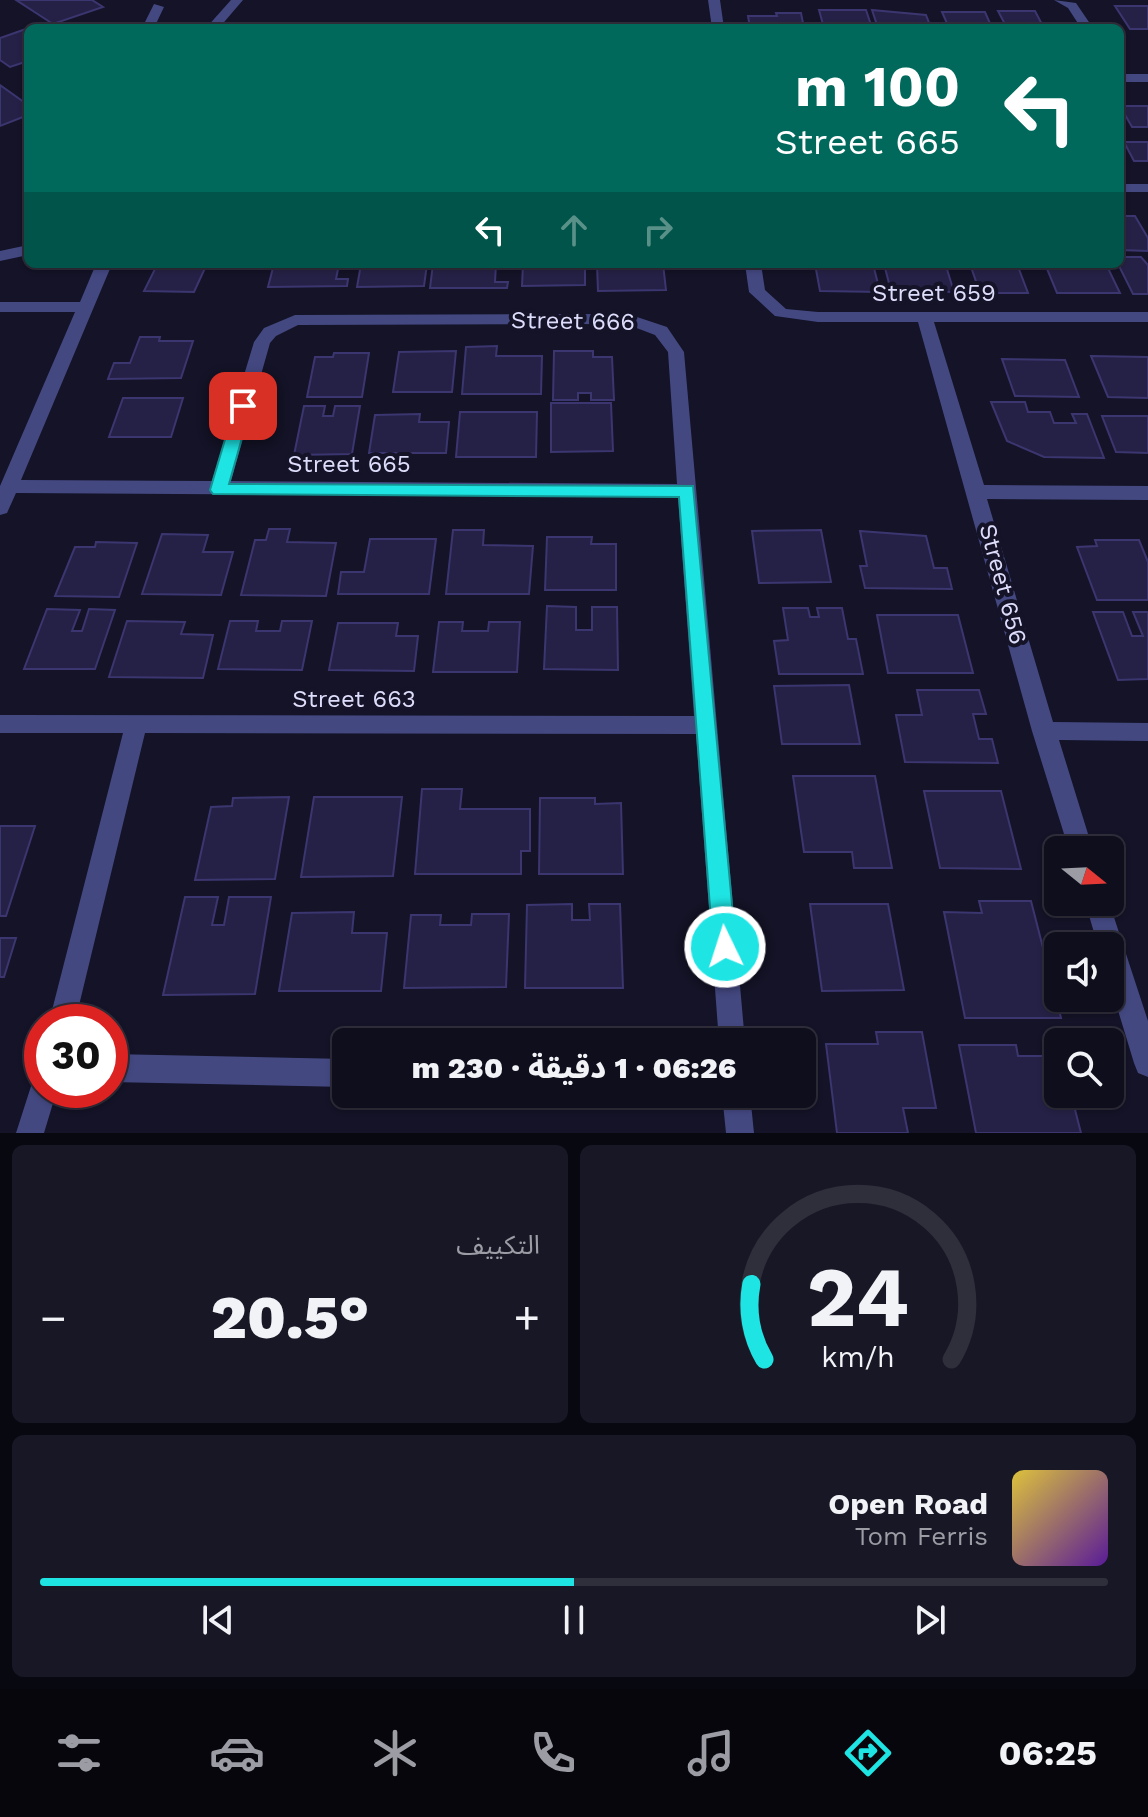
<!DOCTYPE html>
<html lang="ar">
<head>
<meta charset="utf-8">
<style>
	body { margin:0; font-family:"Work Sans","Noto Sans Arabic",sans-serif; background:#181726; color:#f1f3f6; direction:rtl; height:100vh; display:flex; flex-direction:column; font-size:30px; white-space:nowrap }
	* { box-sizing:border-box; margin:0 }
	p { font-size:26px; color:#9b9ca4 }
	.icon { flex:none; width:44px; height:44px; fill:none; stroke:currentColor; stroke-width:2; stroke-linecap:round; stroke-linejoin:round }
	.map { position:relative; height:1133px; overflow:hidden; direction:ltr }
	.details { display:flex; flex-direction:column; gap:12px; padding:12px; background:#080810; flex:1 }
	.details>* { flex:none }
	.top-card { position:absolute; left:24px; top:24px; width:1100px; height:244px; border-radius:12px; box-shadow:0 2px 6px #0004,0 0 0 2px #2f2e3b; direction:rtl; background:#00695c; color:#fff; overflow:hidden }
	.needle { width:52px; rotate:108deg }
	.controls { position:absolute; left:1044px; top:836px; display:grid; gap:16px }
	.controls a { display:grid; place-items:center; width:80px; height:80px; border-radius:12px; background:#0f0e1d; box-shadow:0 2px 6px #0004,0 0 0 2px #2f2e3b; font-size:40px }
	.speed { position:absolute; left:24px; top:1004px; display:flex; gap:16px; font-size:40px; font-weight:700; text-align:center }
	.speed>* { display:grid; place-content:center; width:104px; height:104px; border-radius:50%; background:#0f0e1d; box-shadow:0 2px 6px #0004,0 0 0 2px #2f2e3b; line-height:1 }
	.speed .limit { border:12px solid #d22; background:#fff; color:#111 }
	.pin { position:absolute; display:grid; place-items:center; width:68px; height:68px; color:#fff; margin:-34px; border-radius:16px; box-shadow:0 4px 12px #0006 }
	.me { position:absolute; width:88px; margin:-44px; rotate:356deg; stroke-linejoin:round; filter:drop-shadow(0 0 6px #0008) }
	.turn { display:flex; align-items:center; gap:28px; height:168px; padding:0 32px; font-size:36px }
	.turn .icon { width:104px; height:104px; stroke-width:2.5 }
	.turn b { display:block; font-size:56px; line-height:68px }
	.lanes { display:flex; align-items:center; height:76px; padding:0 32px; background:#0003; justify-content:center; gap:40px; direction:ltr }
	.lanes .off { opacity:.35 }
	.big { font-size:60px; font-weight:800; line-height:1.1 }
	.details .widget { flex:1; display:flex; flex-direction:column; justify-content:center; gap:12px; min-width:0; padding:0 28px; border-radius:12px; background:#181726 }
	.details .dial { align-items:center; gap:0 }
	.dial svg { height:208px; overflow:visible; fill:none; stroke:#2f2e3b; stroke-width:7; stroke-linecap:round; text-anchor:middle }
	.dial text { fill:#f1f3f6; stroke:none }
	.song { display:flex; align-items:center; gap:24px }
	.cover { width:96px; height:96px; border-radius:12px; background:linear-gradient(135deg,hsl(50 70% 55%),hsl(270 70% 35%)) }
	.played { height:8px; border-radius:4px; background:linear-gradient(90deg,#1ee5e4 50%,#2f2e3b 50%) }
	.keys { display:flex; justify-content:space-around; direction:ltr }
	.heat { display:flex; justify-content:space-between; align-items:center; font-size:44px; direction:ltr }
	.details .tiles { flex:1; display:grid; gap:12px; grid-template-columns:1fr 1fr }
	.widget:last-child { grid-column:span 2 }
	.trip { position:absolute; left:332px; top:1028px; width:484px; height:80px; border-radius:12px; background:#0f0e1d; box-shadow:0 2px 6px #0004,0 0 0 2px #2f2e3b; font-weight:800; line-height:80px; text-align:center; direction:rtl }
	.menu { display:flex; height:128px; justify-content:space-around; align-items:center; background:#06060c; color:#9b9ca4 }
	.menu .icon { width:56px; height:56px }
	.menu .selected { color:#1ee5e4 }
	.menu b { font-size:36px; color:#f1f3f6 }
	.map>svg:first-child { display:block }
	.building { fill:#252146; stroke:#3b366f; stroke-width:2 }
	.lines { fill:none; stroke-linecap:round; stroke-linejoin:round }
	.minor { fill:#434881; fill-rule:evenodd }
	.route { fill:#1ee5e4; stroke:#149594; stroke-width:2 }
	.labels { text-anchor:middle; stroke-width:8; stroke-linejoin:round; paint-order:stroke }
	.street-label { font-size:24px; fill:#ddddfb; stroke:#141327 }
</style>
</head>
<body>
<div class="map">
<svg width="1148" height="1133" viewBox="0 0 1148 1133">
	<rect width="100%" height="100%" fill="#141327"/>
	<path class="building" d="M 16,0 L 92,0 L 103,7 L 53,24 Z
		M 1115,6 L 1148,6 L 1148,29 L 1130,29 Z
		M 819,10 L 866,10 L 872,28 L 824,28 Z
		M 872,10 L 926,15 L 931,28 L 878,28 Z
		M 998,11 L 1035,11 L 1044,28 L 1007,28 Z
		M 942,12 L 985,12 L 992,28 L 949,28 Z
		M 776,13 L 801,13 L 804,28 L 750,28 L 748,16 L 777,16 Z
		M 26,29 L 28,61 L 10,67 L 0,60 L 0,38 Z
		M 0,85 L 28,105 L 28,115 L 0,126 Z
		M 1120,106 L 1148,106 L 1148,127 L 1132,127 Z
		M 1124,142 L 1148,142 L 1148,161 L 1134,161 Z
		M 1120,216 L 1135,216 L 1148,238 L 1148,251 L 1120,250 Z
		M 1120,257 L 1141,257 L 1148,265 L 1148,294 L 1133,294 L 1118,264 Z
		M 274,264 L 339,264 L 336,279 L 348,279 L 347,286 L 268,287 Z
		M 361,264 L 427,264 L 424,286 L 357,287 Z
		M 433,264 L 496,264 L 495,282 L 508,282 L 507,288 L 430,288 Z
		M 523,264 L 585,265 L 585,285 L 522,286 Z
		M 597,264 L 663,264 L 666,290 L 598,291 Z
		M 815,264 L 873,264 L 880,292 L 820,291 Z
		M 884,264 L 946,266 L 954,292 L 891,291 Z
		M 970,264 L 1017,264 L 1028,293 L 980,293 Z
		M 1045,264 L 1106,264 L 1120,293 L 1057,293 Z
		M 157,265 L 206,266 L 194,292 L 144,291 Z
		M 140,337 L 160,337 L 159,341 L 193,341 L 181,378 L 108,379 L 114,363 L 130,363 Z
		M 497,346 L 496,356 L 542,356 L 541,394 L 462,394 L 466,347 Z
		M 456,351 L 452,392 L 393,392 L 399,352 Z
		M 554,351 L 593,351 L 593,357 L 612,357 L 614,400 L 591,400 L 591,393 L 578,393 L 578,400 L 553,400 Z
		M 334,353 L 369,353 L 362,397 L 307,397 L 315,357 L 333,357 Z
		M 1091,356 L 1148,357 L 1148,398 L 1108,397 Z
		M 1002,359 L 1065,360 L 1079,397 L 1015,396 Z
		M 123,398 L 183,398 L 171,437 L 109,437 Z
		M 991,402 L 1025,402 L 1028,412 L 1050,412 L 1054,423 L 1076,423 L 1072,414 L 1087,414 L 1104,458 L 1044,457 L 1007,441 Z
		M 551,403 L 611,403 L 613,451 L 551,452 Z
		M 304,406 L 325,406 L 323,416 L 333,416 L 335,406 L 360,406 L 352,454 L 294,455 Z
		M 460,412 L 537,412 L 536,457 L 456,457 Z
		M 420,414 L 419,422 L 449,422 L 446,453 L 369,453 L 375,415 Z
		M 1102,416 L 1148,416 L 1148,453 L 1116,452 Z
		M 269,529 L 290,529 L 287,542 L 336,543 L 326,596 L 241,595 L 255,540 L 266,540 Z
		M 453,530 L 484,530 L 483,545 L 533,546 L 529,594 L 446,594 Z
		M 821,530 L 831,582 L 759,583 L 752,531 Z
		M 860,531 L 926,536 L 934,568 L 947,568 L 952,589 L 865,588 L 860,566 L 867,566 Z
		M 162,534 L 208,535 L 203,552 L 233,552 L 221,595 L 142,594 Z
		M 547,537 L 592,537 L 591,544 L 616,544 L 616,590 L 545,590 Z
		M 370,539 L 436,539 L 429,594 L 338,594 L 341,572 L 364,572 Z
		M 1095,540 L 1139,540 L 1148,562 L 1148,600 L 1097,600 L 1077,547 L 1097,546 Z
		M 96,542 L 137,543 L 119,597 L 55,596 L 75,547 L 95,547 Z
		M 547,606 L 576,607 L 576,630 L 592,630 L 592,607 L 617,607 L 618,670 L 544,669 Z
		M 783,608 L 808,608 L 810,617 L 819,617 L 817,608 L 842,608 L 848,639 L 856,639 L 863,674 L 779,674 L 774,641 L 788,640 Z
		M 47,609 L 80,610 L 72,631 L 82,631 L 89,609 L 115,610 L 95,669 L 24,669 Z
		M 1093,612 L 1123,612 L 1132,636 L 1143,636 L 1133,612 L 1148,612 L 1148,679 L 1118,680 Z
		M 877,615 L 958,615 L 973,673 L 888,673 Z
		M 127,621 L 185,622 L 181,634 L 213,635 L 203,678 L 109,677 Z
		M 230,621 L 258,621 L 256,631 L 280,631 L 282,621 L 312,621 L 302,670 L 218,669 Z
		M 439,622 L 463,622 L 462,631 L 488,631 L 489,622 L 520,622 L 517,672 L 433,672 Z
		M 338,623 L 398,623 L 396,636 L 418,636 L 414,671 L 329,670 Z
		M 849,685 L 860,744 L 782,744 L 774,686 Z
		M 917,690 L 979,690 L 986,714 L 973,714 L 979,739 L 992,739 L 998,763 L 905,762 L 896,715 L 922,715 Z
		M 793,776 L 875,776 L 892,868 L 854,868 L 852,852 L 804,852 Z
		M 422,789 L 462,789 L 460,809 L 530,809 L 530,851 L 521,851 L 521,874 L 415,874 Z
		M 924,791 L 1001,791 L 1021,869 L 940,868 Z
		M 289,797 L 275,879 L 195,880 L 211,807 L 232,806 L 233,798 Z
		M 314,797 L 402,797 L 393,876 L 301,877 Z
		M 540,798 L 595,798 L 595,804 L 621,803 L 623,874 L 539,874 Z
		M 0,826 L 35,826 L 6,916 L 0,916 Z
		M 185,897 L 218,897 L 212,925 L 224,925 L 229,897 L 271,897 L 255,994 L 163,995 Z
		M 979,901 L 1031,901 L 1061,1018 L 965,1018 L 944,912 L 982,913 Z
		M 572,904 L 572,920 L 590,920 L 589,904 L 620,904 L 623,988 L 525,988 L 527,905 Z
		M 810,904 L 888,904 L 904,990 L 822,991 Z
		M 354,912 L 352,933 L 387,933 L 381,991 L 279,991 L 292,913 Z
		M 472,914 L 509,914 L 506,987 L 404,988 L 411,915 L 441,915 L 440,925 L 471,925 Z
		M 0,938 L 16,938 L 4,977 L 0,977 Z
		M 876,1032 L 922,1032 L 936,1108 L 903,1108 L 908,1133 L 837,1133 L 826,1044 L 878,1044 Z
		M 959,1045 L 1016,1045 L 1018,1056 L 1058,1056 L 1058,1094 L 1071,1094 L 1081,1133 L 976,1133 Z"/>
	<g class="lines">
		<path class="minor" d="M 231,0 L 243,0 L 219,28 L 206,28 Z
			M 708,0 L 720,0 L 724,28 L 712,28 Z
			M 1054,0 L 1076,3 L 1093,28 L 1081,28 L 1068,8 Z
			M 154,4 L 164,7 L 154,28 L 142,28 Z
			M 1120,74 L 1148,74 L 1148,82 L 1120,82 Z
			M 1120,184 L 1148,184 L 1148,192 L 1120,192 Z
			M 28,245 L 28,255 L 0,261 L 0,251 Z
			M 96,264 L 112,264 L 21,480 L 212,481 L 254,342 L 264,328 L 295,315 L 628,314 L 667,327 L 684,352 L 745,1042 L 719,1042 L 696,734 L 145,733 L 75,1022 L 49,1022 L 123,733 L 0,733 L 0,715 L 694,716 L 678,497 L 16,493 L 7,513 L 0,515 L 0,486 L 75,312 L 0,312 L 0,302 L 80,302 ZM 626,324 L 655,335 L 668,352 L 677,484 L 231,481 L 270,343 L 276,336 L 298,325 Z
			M 745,264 L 761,264 L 765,290 L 786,309 L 818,312 L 1148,312 L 1148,322 L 934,322 L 984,485 L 1148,486 L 1148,500 L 987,499 L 1053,722 L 1148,723 L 1148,741 L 1059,740 L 1093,850 L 1069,850 L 1032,731 L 918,322 L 818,322 L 775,316 L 749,292 Z
			M 1085,902 L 1109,902 L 1148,1021 L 1148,1077 L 1138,1073 L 1134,1063 L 1110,984 L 1110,946 L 1098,946 Z
			M 110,1054 L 346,1059 L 346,1087 L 110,1082 Z
			M 42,1077 L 42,1090 L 57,1090 L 44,1133 L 16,1133 L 33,1080 Z
			M 722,1094 L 750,1094 L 754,1133 L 726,1133 Z"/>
	</g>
	<path class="route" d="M 243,401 L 251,406 L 229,484 L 693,486 L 736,947 L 733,955 L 725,958 L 716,955 L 713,947 L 679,497 L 213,494 L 210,490 L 235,406 Z"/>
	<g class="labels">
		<g class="street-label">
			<text x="934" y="301">Street 659</text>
			<text transform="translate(573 321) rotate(1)" y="8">Street 666</text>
			<text x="349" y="472">Street 665</text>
			<text transform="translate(1003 584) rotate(75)" y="8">Street 656</text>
			<text x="354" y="707">Street 663</text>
		</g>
	</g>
</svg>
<div class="controls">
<a><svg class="needle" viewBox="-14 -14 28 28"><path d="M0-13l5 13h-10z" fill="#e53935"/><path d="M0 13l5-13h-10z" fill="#9b9ca4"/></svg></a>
<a><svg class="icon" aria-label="sound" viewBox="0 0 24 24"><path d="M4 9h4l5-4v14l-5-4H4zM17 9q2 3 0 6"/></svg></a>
<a><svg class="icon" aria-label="search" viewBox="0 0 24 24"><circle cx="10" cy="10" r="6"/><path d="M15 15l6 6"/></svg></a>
</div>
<div class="speed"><div class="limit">30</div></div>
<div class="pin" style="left:243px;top:406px;background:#d93025"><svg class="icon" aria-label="arrive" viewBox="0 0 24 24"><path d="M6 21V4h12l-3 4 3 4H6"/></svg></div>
<svg class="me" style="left:725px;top:947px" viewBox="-20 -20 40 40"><circle r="17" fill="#1ee5e4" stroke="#fff" stroke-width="3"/><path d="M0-11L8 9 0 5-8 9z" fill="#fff"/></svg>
<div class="trip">06:26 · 1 دقيقة · 230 m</div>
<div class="top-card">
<div class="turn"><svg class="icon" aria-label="left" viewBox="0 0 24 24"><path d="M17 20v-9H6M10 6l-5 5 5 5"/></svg><div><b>100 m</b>Street 665</div></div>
<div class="lanes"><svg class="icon" aria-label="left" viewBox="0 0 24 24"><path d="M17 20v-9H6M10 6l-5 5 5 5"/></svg><svg class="icon off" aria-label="ahead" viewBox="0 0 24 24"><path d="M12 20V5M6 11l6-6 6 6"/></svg><svg class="icon off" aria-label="right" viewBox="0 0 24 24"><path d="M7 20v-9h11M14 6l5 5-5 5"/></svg></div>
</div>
</div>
<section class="details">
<div class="tiles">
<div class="widget dial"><svg viewBox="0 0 100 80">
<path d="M14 69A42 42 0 1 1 86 69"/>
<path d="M14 69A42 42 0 0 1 9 40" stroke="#1ee5e4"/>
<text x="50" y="56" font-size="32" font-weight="700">24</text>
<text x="50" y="72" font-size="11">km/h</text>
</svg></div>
<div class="widget"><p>التكييف</p>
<div class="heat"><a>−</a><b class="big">20.5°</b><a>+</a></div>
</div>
<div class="widget">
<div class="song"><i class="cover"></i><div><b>Open Road</b><p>Tom Ferris</p></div></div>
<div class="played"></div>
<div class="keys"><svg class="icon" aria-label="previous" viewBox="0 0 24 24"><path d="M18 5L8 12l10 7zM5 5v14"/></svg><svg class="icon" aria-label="pause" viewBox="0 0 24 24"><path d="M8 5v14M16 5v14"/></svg><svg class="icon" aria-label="next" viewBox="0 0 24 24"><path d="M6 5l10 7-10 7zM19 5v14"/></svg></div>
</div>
</div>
</section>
<nav class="menu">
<b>06:25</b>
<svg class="icon selected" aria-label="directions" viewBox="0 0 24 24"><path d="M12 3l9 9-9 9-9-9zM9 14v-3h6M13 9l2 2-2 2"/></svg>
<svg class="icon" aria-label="music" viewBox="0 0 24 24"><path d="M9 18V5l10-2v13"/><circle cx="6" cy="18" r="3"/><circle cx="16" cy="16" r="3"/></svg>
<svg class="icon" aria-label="phone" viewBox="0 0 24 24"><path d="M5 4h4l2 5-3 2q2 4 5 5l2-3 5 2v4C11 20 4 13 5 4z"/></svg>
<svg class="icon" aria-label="climate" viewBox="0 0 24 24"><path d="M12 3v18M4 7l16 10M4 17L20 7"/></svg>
<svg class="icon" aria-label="car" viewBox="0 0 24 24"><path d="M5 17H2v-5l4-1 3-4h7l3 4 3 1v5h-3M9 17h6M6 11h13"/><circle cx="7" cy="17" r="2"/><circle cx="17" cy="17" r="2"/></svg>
<svg class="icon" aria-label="filters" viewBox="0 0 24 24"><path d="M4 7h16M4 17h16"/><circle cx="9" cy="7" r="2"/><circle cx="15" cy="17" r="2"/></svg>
</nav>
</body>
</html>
